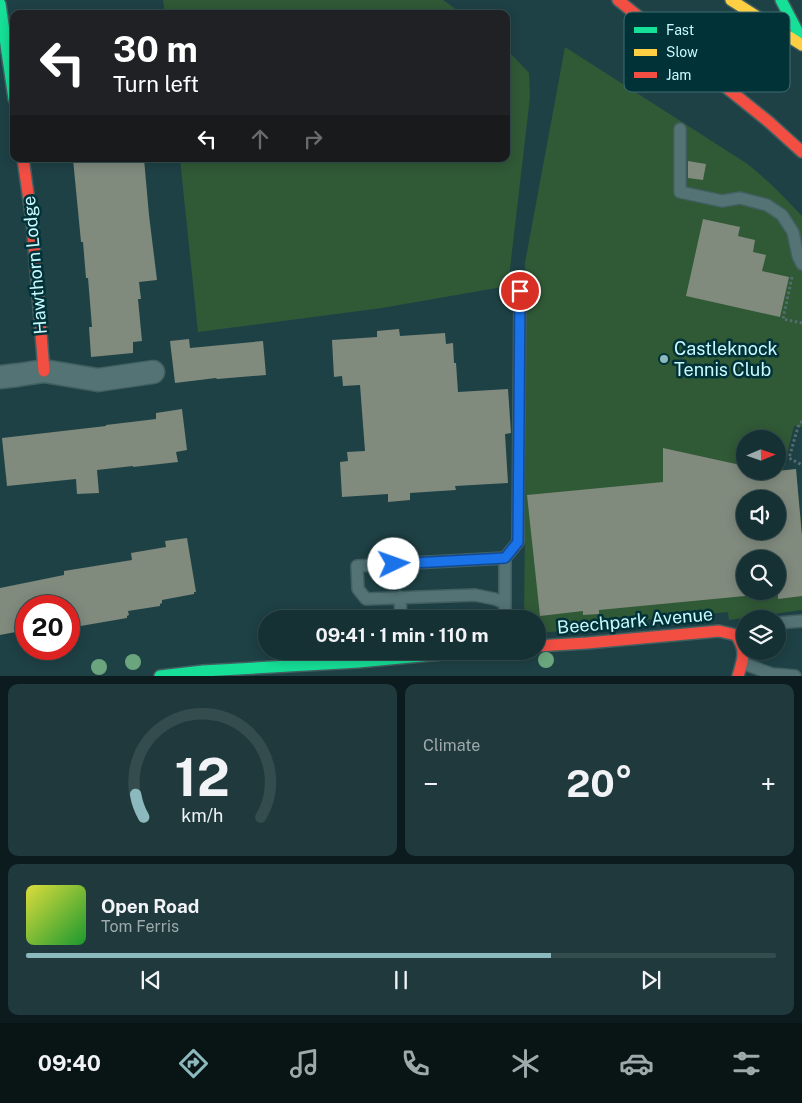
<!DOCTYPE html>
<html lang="en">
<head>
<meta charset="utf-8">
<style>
	body { margin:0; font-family:"Public Sans",sans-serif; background:#1f393c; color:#f1f3f6; height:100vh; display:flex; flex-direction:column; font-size:19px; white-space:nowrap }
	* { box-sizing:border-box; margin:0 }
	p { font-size:16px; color:#9ea9ac }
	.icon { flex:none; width:28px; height:28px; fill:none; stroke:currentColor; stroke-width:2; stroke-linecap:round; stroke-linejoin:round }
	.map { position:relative; height:676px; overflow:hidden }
	.panel { display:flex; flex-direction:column; gap:8px; padding:8px; background:#0c1b1d; flex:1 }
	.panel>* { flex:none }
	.hud { position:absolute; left:10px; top:10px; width:500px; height:152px; border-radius:10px; box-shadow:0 2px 12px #0003,0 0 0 1px #354c4f; background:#202124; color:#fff; overflow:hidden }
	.needle { width:32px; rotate:88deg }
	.controls { position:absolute; left:736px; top:430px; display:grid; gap:10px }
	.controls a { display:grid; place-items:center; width:50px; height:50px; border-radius:50%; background:#163134; box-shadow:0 2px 12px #0003,0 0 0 1px #354c4f; font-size:25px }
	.speed { position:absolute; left:15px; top:595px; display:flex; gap:10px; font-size:25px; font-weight:700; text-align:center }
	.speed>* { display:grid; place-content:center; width:65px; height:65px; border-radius:50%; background:#163134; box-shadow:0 2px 12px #0003,0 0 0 1px #354c4f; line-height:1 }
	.speed .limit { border:8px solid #d22; background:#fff; color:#111 }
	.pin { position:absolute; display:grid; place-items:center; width:42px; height:42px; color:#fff; margin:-21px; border:2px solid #fff; border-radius:50%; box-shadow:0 1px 5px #0007 }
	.me { position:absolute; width:55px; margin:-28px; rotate:87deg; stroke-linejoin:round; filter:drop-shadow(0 0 4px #0008) }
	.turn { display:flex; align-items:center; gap:18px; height:105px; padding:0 20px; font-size:22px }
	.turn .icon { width:65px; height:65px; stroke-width:2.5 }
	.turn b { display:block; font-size:35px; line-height:42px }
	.lanes { display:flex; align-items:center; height:48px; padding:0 20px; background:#0003; justify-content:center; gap:25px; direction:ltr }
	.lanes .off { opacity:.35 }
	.big { font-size:38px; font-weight:700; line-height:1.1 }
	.panel .tile { flex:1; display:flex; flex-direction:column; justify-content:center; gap:8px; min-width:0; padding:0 18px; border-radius:10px; background:#1f393c }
	.panel .dial { align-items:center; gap:0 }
	.dial svg { height:130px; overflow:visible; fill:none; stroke:#354c4f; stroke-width:7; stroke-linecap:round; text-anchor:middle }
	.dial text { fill:#f1f3f6; stroke:none }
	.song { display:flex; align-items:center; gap:15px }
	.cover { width:60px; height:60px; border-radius:8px; background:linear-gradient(135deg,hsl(60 70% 55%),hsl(130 70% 35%)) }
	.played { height:5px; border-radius:2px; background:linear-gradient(90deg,#8cb9be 70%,#354c4f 70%) }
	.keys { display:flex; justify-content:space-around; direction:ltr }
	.heat { display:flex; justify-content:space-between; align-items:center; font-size:28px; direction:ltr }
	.panel .tiles { flex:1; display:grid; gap:8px; grid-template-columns:1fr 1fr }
	.tile:last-child { grid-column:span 2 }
	.trip { position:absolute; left:258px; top:610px; width:288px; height:50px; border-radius:25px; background:#163134; box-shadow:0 2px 12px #0003,0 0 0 1px #354c4f; font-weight:700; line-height:50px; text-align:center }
	.tab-bar { display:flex; height:80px; justify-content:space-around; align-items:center; background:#091415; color:#9ea9ac }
	.tab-bar .icon { width:35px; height:35px }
	.tab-bar .active { color:#8cb9be }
	.tab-bar b { font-size:22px; color:#f1f3f6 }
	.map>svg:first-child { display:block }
	.green { fill:#305936; fill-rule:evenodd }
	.building { fill:#808a7d; fill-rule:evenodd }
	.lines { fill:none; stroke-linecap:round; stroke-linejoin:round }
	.lane-casing { stroke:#425f61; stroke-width:14 }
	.street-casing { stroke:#425f61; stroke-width:25 }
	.fast-casing { stroke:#425f61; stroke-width:14 }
	.slow-casing { stroke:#425f61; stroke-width:14 }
	.jam-casing { stroke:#425f61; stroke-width:14 }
	.path { stroke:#526e70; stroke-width:3; stroke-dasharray:2.5 2.5; stroke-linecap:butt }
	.lane { stroke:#537375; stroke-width:11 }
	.street { stroke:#537375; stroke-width:22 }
	.fast { stroke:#16e098; stroke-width:11 }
	.slow { stroke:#ffcf43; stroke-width:11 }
	.jam { stroke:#f24e42; stroke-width:11 }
	.tree { fill:#6aa57d }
	.route-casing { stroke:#114b97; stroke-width:12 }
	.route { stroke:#1a73e8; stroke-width:9 }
	.poi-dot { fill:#8cb9be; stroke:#003237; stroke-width:2 }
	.labels { text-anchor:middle; stroke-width:5; stroke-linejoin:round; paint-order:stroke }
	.street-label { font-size:18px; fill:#c7f9ff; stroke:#003237 }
	.poi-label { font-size:18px; fill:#c7f9ff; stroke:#003237; text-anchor:start }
	.key { fill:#003237; stroke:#3c6e73; stroke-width:1 }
	.key-label { font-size:14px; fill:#c7f9ff }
</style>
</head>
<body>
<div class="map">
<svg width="802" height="676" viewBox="0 0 802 676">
	<rect width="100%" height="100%" fill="#1e4145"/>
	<path class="green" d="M 163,0 L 443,0 L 463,14 L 165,14 Z
		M 565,47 L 746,163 C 767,179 784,197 802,216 L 802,427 L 794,426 L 783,470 L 796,469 L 802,536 L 802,610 L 729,620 L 728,612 L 563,627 L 563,631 L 536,633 L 536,619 L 524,619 L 526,438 L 525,263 ZM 745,439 L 778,439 L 778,471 L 745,471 ZM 745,499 L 778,499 L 778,531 L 745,531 ZM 745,559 L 778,559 L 778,591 L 745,591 Z
		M 506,50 L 514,57 L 529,73 L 530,97 L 508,286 L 382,308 L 198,332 L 180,159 L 506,159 Z"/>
	<path class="building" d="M 73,159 L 144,159 L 149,215 L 157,280 L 139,282 L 141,299 L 138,299 L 142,341 L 133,342 L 133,353 L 91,357 L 89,327 L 92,327 L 88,278 L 86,278 L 83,242 L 81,242 Z
		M 688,161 L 706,164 L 703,180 L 688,178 Z
		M 703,219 L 740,227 L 738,236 L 755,240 L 753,252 L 766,255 L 762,271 L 789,277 L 780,317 L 686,296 Z
		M 399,329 L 400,336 L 445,333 L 446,344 L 453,343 L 454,363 L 456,363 L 458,392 L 508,389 L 511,433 L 505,434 L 508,483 L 455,486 L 456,490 L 410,493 L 410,500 L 388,502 L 388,494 L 342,497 L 340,462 L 348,461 L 347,452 L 365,451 L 360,385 L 343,386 L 342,376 L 334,377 L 332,340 L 377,337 L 377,331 Z
		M 189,339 L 190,348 L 263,341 L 266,375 L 217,379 L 216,378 L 175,383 L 170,341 Z
		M 182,409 L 187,450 L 176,452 L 178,462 L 133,467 L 133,466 L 97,470 L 99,493 L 77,494 L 76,479 L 7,486 L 2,438 L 106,426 L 106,425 L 156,419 L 156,413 Z
		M 663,448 L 745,466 L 745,471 L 778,471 L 796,469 L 802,536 L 802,596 L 778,599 L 778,559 L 745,559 L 745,596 L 599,610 L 599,614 L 583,615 L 583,611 L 540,616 L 527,495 L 663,482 ZM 745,499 L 778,499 L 778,531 L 745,531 Z
		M 187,538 L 196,592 L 194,592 L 194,594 L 162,600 L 162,603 L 160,604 L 160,606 L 128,611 L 129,615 L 127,616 L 127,618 L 69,628 L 69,606 L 26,606 L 26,630 L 0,635 L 0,588 L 64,575 L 64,571 L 132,560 L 131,553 L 166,547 L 165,541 Z"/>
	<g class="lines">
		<defs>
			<path id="lane" d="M 680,129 L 680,192 L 722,201 L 740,198 L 767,205 L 782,215 L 793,232 L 798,256 L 802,264
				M 505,558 L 518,542 L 520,291
				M 400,597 L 401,619
				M 505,603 L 495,599 L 475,595 L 366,599 L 358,589 L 357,566 L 505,558 L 505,619
				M 778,623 L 802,621
				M 742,663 L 772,674 L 795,676"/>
			<path id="street" d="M 0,377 L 18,375 L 44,371 L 98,380 L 153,372"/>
			<path id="fast" d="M 781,0 L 802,40
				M 0,4 L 14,99
				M 160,676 L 203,671 L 358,662 L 474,651"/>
			<path id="slow" d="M 731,0 L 802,45"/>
			<path id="jam" d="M 618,0 L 769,122 L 802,152
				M 23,159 L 32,221 L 44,371
				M 536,646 L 587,643 L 719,631 L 736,635 C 747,651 743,659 738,676"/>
		</defs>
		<use href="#lane" class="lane-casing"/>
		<use href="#street" class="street-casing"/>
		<use href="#fast" class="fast-casing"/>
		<use href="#slow" class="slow-casing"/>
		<use href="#jam" class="jam-casing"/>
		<path class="path" d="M 792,277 L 783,319 L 802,323
			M 802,421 L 798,427 L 789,458 L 802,465"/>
		<use href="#lane" class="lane"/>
		<use href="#street" class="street"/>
		<use href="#fast" class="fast"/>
		<use href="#slow" class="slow"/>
		<use href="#jam" class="jam"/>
	</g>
	<g class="tree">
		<circle cx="546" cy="660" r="8"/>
		<circle cx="133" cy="662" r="8"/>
		<circle cx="99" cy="667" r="8"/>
	</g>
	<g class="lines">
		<defs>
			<path id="route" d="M 394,564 L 505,558 L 518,542 L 520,291"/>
		</defs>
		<use href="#route" class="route-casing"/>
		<use href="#route" class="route"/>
	</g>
	<circle class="poi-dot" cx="664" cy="359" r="5"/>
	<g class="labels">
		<g class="street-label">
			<text transform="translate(35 265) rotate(-95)" y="6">Hawthorn Lodge</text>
			<text transform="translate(635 621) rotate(-5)" y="6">Beechpark Avenue</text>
		</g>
		<g class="poi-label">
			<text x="674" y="355">Castleknock<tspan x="674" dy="21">Tennis Club</tspan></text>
		</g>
	</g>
	<rect x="624" y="12" width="166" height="80" rx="8" class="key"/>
	<rect x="634" y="27" width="23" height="6" fill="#16e098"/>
	<rect x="634" y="49" width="23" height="7" fill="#ffcf43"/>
	<rect x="634" y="72" width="23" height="6" fill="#f24e42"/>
	<g class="key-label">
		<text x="666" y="35">Fast</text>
		<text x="666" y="57">Slow</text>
		<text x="666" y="80">Jam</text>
	</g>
</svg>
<div class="controls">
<a><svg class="needle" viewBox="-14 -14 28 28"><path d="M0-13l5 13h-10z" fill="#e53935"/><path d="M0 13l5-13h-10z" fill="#9ea9ac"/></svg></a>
<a><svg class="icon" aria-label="sound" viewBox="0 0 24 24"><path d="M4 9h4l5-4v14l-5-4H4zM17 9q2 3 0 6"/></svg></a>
<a><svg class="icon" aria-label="search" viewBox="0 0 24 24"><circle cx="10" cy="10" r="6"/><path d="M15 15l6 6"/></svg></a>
<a><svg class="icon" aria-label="layers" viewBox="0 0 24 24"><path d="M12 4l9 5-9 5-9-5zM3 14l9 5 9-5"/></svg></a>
</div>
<div class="speed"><div class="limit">20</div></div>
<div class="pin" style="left:520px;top:291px;background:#d93025"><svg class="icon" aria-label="arrive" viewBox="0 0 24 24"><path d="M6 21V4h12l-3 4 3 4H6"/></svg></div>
<svg class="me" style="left:394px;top:564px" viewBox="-20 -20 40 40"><circle r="19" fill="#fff"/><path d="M0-13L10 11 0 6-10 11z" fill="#1a73e8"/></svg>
<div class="trip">09:41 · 1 min · 110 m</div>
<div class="hud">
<div class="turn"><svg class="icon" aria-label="left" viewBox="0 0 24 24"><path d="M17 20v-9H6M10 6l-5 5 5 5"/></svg><div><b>30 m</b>Turn left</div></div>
<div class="lanes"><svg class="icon" aria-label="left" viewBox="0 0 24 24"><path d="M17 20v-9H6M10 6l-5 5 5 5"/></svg><svg class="icon off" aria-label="ahead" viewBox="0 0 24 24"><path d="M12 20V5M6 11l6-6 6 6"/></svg><svg class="icon off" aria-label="right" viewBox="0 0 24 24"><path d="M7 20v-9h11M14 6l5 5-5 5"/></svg></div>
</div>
</div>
<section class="panel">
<div class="tiles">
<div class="tile dial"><svg viewBox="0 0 100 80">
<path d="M14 69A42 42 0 1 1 86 69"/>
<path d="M14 69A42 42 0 0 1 9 55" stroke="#8cb9be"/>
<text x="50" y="56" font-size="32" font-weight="700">12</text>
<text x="50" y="72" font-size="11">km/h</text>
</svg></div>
<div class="tile"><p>Climate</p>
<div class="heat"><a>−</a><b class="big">20°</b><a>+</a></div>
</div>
<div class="tile">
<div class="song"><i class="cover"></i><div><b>Open Road</b><p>Tom Ferris</p></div></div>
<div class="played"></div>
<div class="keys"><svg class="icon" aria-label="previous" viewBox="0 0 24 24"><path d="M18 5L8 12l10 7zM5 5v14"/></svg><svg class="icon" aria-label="pause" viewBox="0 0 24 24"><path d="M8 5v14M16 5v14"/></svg><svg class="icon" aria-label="next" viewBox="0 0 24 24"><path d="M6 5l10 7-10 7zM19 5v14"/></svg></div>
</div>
</div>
</section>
<nav class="tab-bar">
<b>09:40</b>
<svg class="icon active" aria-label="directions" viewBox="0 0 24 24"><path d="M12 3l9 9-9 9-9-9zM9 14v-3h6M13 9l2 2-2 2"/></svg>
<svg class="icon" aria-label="music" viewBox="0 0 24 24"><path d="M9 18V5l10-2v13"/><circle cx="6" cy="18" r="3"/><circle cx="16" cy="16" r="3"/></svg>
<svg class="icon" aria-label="phone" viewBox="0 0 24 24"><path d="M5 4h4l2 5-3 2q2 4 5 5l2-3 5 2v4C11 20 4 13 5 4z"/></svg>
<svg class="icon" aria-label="climate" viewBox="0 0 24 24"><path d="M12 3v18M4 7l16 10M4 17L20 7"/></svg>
<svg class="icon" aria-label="car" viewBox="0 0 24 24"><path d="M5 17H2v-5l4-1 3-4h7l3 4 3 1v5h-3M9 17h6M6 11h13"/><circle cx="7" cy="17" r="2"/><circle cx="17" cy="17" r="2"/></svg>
<svg class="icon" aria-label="filters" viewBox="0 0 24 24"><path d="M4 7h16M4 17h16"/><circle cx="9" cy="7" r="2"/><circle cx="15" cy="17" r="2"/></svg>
</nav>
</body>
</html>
